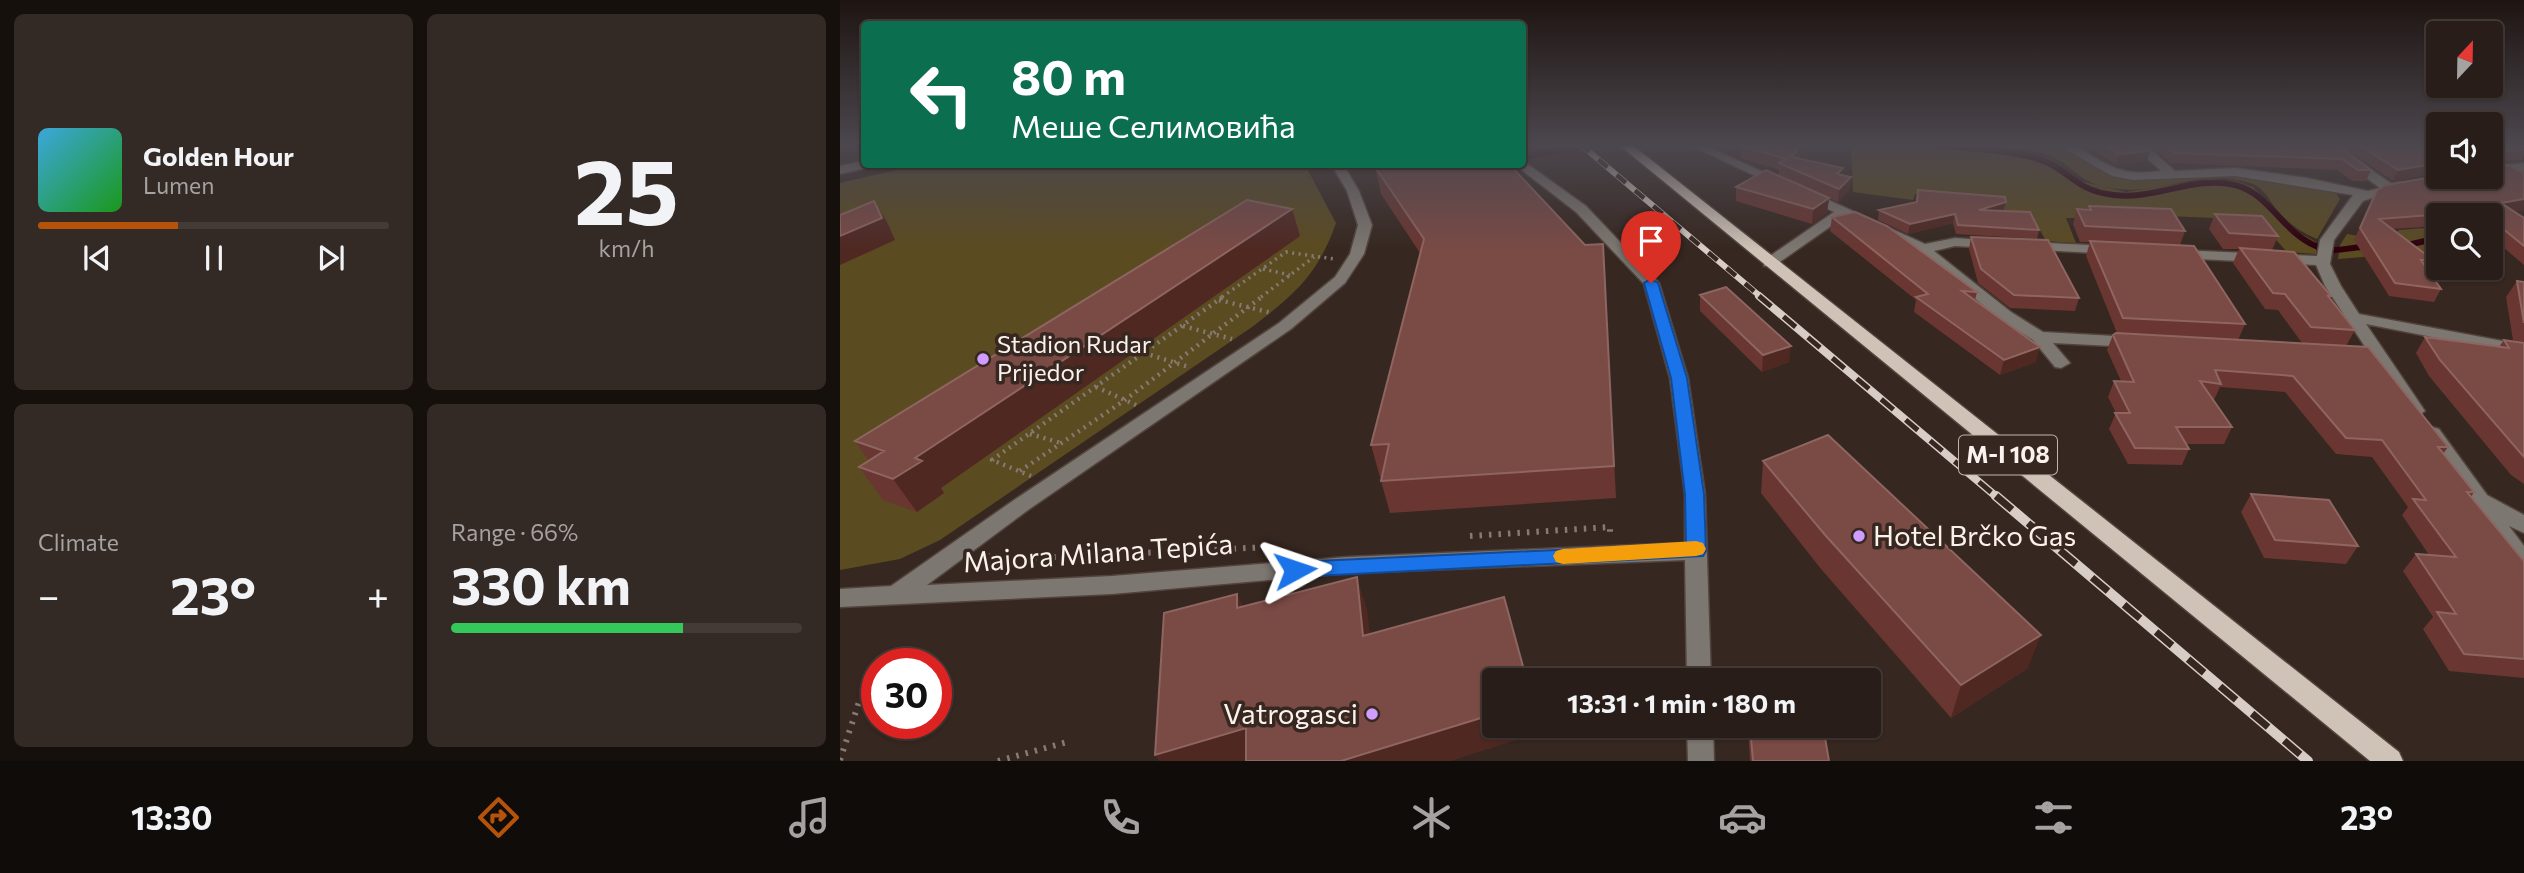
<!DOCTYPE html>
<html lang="en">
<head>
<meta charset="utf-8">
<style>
	body { margin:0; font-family:Commissioner,sans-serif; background:#342a25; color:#f1f3f6; height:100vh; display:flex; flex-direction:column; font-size:26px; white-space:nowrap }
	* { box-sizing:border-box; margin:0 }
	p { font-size:23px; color:#a5a2a2 }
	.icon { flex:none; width:38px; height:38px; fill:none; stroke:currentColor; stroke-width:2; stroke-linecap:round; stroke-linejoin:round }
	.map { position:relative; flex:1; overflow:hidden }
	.side { display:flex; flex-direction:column; gap:14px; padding:14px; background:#16100d; width:840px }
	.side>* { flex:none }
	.hud { position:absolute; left:21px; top:21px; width:665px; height:147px; border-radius:7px; box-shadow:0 2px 5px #0004,0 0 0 2px #443b37; background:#0b6e4f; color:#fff; overflow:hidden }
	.needle { width:46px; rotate:22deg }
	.buttons { position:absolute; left:1586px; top:21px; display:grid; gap:14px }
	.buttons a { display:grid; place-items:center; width:77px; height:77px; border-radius:7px; background:#281d18; box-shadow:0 2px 5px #0004,0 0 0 2px #443b37; font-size:35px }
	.speed { position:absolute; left:21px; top:648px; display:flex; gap:14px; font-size:35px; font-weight:700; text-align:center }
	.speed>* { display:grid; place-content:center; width:91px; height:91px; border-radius:50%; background:#281d18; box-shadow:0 2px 5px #0004,0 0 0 2px #443b37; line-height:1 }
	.speed .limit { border:10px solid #d22; background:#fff; color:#111 }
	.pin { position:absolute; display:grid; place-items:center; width:60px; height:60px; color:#fff; margin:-72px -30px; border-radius:50% 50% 50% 0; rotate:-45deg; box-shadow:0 0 7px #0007 }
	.pin .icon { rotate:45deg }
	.me { position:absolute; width:77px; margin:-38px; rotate:85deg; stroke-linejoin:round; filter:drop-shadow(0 0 5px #0008) }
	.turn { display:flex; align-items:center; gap:24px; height:147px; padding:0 35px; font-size:32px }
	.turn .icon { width:91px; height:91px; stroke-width:2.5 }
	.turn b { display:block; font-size:49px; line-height:60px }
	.big { font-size:52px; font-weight:700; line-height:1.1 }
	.side .card { flex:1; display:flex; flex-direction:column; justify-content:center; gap:10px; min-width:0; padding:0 24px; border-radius:10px; background:#342a25 }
	.side .dial { align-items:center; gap:0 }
	.dial b { font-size:91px; line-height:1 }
	.song { display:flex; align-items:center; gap:21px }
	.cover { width:84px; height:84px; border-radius:10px; background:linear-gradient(135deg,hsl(200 70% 55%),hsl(120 70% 35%)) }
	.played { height:7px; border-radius:4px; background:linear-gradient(90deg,#b45309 40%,#443b37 40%) }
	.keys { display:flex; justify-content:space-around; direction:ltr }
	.heat { display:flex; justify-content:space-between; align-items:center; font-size:38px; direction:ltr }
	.charge { height:10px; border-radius:5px; background:linear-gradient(90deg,#34c759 66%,#443b37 0) }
	.side .tiles { flex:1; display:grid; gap:14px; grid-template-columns:repeat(2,1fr) }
	.trip { position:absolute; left:642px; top:668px; width:399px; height:70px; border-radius:7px; background:#281d18; box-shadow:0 2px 5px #0004,0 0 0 2px #443b37; font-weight:700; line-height:70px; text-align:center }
	.dock { display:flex; height:112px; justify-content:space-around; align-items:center; background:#100c0a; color:#a5a2a2 }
	.dock .icon { width:49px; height:49px }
	.dock .on { color:#b45309 }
	.dock b { font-size:32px; color:#f1f3f6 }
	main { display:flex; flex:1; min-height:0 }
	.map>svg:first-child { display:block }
	.green { fill:#5b4b21 }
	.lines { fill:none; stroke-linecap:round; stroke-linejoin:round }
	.stream { stroke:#2d000c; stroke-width:6 }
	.minor-casing { stroke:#52433d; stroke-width:3 }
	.major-casing { stroke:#52433d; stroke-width:3 }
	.path-far2 { stroke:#877a74; stroke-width:3.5; stroke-dasharray:2 4.5; stroke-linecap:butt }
	.path-far1 { stroke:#877a74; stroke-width:4.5; stroke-dasharray:2 5; stroke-linecap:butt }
	.path { stroke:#877a74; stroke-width:6; stroke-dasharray:2.5 7; stroke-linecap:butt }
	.minor { fill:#7d7771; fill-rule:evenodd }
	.major { fill:#cfc3b7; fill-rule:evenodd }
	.rail-far2-casing { stroke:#d7ccc6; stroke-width:6 }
	.rail-far1-casing { stroke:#d7ccc6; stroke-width:8 }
	.rail-casing { stroke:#d7ccc6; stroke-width:10 }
	.rail-far2 { stroke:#362720; stroke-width:4.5; stroke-dasharray:12; stroke-linecap:butt }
	.rail-far1 { stroke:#362720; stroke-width:5; stroke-dasharray:16; stroke-linecap:butt }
	.rail { stroke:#362720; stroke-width:7; stroke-dasharray:21; stroke-linecap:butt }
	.wall { fill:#6a3631 }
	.shaded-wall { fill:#4f2822 }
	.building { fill:#7a4a45; stroke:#8e6560; stroke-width:2 }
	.route { fill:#1a73e8; stroke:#114b97; stroke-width:2 }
	.slow { fill:#f59e0b }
	.poi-dot { fill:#d09dff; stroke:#362720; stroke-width:2.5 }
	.labels { text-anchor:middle; stroke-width:7; stroke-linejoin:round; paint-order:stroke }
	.shield { fill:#362720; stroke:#c1b5b0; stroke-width:2 }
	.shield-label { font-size:23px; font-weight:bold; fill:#fcf2ed }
	.poi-label { font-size:24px; fill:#fcf2ed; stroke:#362720; text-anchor:start }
	.near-poi-label { font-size:28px; fill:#fcf2ed; stroke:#362720; text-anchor:start }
	.near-street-label { font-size:28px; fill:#fcf2ed; stroke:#362720 }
</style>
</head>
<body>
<main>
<section class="side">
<div class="tiles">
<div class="card">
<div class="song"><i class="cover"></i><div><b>Golden Hour</b><p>Lumen</p></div></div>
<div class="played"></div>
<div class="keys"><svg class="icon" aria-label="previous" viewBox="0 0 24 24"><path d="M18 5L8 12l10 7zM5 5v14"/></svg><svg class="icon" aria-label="pause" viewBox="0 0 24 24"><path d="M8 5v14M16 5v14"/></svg><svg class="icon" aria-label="next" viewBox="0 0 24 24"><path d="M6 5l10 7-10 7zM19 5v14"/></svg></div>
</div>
<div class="card dial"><b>25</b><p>km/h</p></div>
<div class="card"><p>Climate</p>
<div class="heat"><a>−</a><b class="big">23°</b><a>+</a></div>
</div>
<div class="card"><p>Range · 66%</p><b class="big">330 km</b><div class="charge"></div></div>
</div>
</section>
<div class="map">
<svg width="1684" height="761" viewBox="0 0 1684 761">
	<rect width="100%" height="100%" fill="#362720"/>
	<path class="green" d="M 988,144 L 1103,144 L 1182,152 L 1207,158 L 1240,181 L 1286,192 L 1370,179 L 1396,181 L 1413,187 L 1444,224 L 1476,242 L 1476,254 L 1447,252 L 1420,222 L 1396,219 L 1238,212 L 1241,218 L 1226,218 L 1236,243 L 1206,241 L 1191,214 L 1149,213 L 1145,200 L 1075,194 L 1073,200 L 1013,192 L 1011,147 Z
		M 1116,144 L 1212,144 L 1282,175 L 1376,172 L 1495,192 L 1500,199 L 1477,239 C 1461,232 1449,224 1438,211 C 1431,203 1424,188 1413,184 C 1358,166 1322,197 1271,188 C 1238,183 1235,167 1211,156 C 1182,144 1147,149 1116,144 Z
		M 82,164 L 465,165 L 496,223 C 478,275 454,295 412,327 L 100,540 L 60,559 L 0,570 L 0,183 Z
		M 1598,227 L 1598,251 L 1498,259 L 1500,245 L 1507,234 L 1547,241 L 1559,230 Z"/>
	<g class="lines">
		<path class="stream" d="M 1082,144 C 1116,148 1167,149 1198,159 C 1227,167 1234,191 1274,195 C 1315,200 1355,175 1395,185 C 1432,194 1444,238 1484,249 C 1499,253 1511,246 1526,247
			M 682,157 L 755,144
			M 1563,246 L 1598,238"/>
		<defs>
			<path id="minor" d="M 847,144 L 862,144 L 947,183 L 937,186 Z
				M 1216,144 C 1242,143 1258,164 1282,170 C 1295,174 1308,172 1321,171 L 1292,144 L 1305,144 L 1335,171 L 1395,168 L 1467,178 L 1528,191 L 1540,188 L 1480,144 L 1494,144 L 1552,184 L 1560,182 L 1566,186 L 1523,201 L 1494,240 L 1490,264 L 1501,286 L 1519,314 L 1684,345 L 1684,355 L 1526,324 L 1585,411 L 1576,417 L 1570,415 L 1485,286 L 1476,265 L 1338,258 L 1331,254 L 1338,250 L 1477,256 L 1480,240 L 1513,195 L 1395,176 L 1293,180 L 1272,176 Z
				M 682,160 L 746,206 L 819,283 L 848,378 L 865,494 L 871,681 L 847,681 L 845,560 L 507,573 L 272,594 L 0,607 L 0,589 L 51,586 L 174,500 L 439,323 L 495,277 L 510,254 L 518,225 L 507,191 L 491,164 L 503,164 L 519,191 L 532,225 L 524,254 L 505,283 L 451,329 L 188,510 L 87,585 L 272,576 L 507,557 L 845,543 L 845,494 L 830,378 L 804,284 L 736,212 L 678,167 L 676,164 L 682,164 Z
				M 24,161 L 24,164 L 32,164 L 30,167 L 0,174 L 0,166 Z
				M 1684,163 L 1684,171 L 1650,175 L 1650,167 Z
				M 967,190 L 1085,244 L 1115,238 L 1158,241 L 1160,244 L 1153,248 L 1115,246 L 1094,251 L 1171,312 L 1203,332 L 1292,337 L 1300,342 L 1292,347 L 1213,343 L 1230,363 L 1221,368 L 1215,367 L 1193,340 L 1159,318 L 1078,252 L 1004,217 L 934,266 L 924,266 L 924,260 L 994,212 L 962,197 L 962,191 Z
				M 1188,242 L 1272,246 L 1279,250 L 1272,254 L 1183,249 L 1181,246 Z
				M 1592,427 L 1599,429 L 1647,495 L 1684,515 L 1684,533 L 1669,526 L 1684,546 L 1684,571 L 1676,569 L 1585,437 L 1583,433 L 1585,429 Z
				M 847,726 L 873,726 L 874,761 L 848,761 Z"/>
			<path id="major" d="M 778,144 L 791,144 L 1559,752 L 1563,761 L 1530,761 Z"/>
		</defs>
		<use href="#minor" class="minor-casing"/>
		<use href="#major" class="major-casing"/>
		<path class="path-far2" d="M 423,269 L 450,275
			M 382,297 L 446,252 L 494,259
			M 421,297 L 474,257"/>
		<path class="path-far1" d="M 379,300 L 432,313
			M 343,326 L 392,339
			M 304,353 L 349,367
			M 256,387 L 296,405
			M 190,434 L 221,443
			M 180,471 L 285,400 L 423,296
			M 191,476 L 152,460 L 384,296"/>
		<path class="path" d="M 630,536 L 770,527 L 770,534
			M 147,556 L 172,559 L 429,547
			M 0,760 L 20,699
			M 158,761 L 231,741"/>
		<use href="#minor" class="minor"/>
		<use href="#major" class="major"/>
		<defs>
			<path id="rail-far2" d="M 740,144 L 921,297"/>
			<path id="rail-far1" d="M 919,296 L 1158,498"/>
			<path id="rail" d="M 1156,496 L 1468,761"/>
		</defs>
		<use href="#rail-far2" class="rail-far2-casing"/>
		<use href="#rail-far1" class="rail-far1-casing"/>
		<use href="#rail" class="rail-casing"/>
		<use href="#rail-far2" class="rail-far2"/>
		<use href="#rail-far1" class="rail-far1"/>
		<use href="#rail" class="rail"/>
	</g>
	<path class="wall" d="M 877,144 L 968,144 L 958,158 L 1002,175 L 1011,177 L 1009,190 L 998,202 L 941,177 L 989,198 L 987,213 L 972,224 L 896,201 L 896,187 L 939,175 L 939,170 L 900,158 L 901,149 Z
		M 1244,144 L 1303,144 L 1310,151 L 1307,161 L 1276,165 Z
		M 1308,144 L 1496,144 L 1531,170 L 1526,181 L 1512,181 L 1497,170 L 1331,163 Z
		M 1498,144 L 1598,144 L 1598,173 L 1553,181 Z
		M 1650,144 L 1684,148 L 1684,155 L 1681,160 L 1654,161 L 1655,166 L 1684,173 L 1684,210 L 1674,211 L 1684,218 L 1684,265 L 1650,236 L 1650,215 L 1598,215 L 1598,226 L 1552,229 L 1593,260 L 1587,269 L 1601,289 L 1594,302 L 1549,296 L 1514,240 L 1537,190 L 1650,177 Z
		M 535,167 L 745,245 L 763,244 L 776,498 L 550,513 L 541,481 L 542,477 L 540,477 L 531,445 L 580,253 L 541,194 Z
		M 1078,190 L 1166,202 L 1164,211 L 1199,230 L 1197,239 L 1116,234 L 1113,223 L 1068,234 L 1038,220 L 1039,210 L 1076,202 Z
		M 1249,206 L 1345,231 L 1340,245 L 1405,324 L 1398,340 L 1462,343 L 1438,310 L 1425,309 L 1393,263 L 1399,249 L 1383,249 L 1369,229 L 1375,214 L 1438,236 L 1432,250 L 1491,296 L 1490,298 L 1515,330 L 1506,346 L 1608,447 L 1603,454 L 1634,492 L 1631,497 L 1684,561 L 1684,678 L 1609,671 L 1583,629 L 1593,617 L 1563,571 L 1576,554 L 1589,555 L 1562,515 L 1568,507 L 1532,457 L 1496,454 L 1445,392 L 1380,387 L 1374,400 L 1373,400 L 1392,427 L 1384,444 L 1346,444 L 1349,449 L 1342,465 L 1288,464 L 1269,429 L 1276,413 L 1268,397 L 1274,381 L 1281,381 L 1267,350 L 1273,335 L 1277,333 L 1246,256 L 1250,242 L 1240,242 L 1233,224 L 1237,209 L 1248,210 Z
		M 452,209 L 460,236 L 101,488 L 104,493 L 77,512 L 43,500 L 19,467 L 29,461 L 15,441 Z
		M 992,217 L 1137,292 L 1135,300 L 1196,362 L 1160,375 L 1074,312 L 1076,300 L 990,231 Z
		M 1131,237 L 1239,298 L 1235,311 L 1170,308 L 1138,283 L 1129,249 Z
		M 1677,281 L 1684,282 L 1684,343 L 1673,340 L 1666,297 Z
		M 860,295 L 949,362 L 922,372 L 860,311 Z
		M 1585,337 L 1659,347 L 1664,340 L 1684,343 L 1684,484 L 1671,475 L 1589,376 L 1576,353 Z
		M 923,461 L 1188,668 L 1111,718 L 981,569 L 921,493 Z
		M 1411,494 L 1518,546 L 1506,564 L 1424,558 L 1401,512 Z
		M 908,726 L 983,726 L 989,761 L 910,761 Z"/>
	<path class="shaded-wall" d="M 961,144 L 968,144 L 951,169 L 952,157 Z
		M 1310,151 L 1307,161 L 1276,165 L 1279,154 Z
		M 1598,163 L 1598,173 L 1553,181 L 1558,170 Z
		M 1011,177 L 1009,190 L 998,202 L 999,189 Z
		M 989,198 L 987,213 L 972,224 L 973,209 Z
		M 1684,199 L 1684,210 L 1654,214 L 1661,203 Z
		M 34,201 L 47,222 L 55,240 L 0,265 L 0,236 Z
		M 1166,202 L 1163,211 L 1139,210 Z
		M 452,209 L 460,236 L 101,488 L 104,493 L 77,512 L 53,479 L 75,458 Z
		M 1115,214 L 1113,223 L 1068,234 L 1070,224 Z
		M 951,346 L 949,362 L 922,372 L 923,355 Z
		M 1200,347 L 1196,362 L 1160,375 L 1164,360 Z
		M 517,577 L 527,609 L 534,667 L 523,636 Z
		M 397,594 L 412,625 L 397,608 Z
		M 1201,635 L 1188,668 L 1111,718 L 1121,685 Z
		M 654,714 L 654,726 L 697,726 L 698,733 L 611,761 L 501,761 Z
		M 406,728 L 414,761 L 319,761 L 315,755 Z"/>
	<path class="building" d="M 905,144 L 961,144 L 952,157 L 1003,168 L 997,174 L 1011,177 L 999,189 L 939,163 L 946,159 L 901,146 Z
		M 1263,144 L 1303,144 L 1310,151 L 1279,154 Z
		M 1324,144 L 1496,144 L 1531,170 L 1518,170 L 1502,159 L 1334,153 Z
		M 1518,144 L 1598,144 L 1598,163 L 1558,170 Z
		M 1650,144 L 1678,144 L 1684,148 L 1684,150 L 1650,151 Z
		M 1650,157 L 1654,158 L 1655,166 L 1669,165 L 1684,173 L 1684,199 L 1661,203 L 1684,218 L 1684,246 L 1650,218 L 1650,215 L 1647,215 L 1642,211 L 1539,219 L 1593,260 L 1581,260 L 1601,289 L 1555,283 L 1520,228 L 1537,190 L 1546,185 L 1598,176 L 1650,177 Z
		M 549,164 L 669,164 L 745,245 L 763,244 L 774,466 L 541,481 L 549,444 L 531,445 L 584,239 L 535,167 Z
		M 926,170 L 989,198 L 973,209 L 896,187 Z
		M 1078,190 L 1165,197 L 1166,202 L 1139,210 L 1190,212 L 1199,230 L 1118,225 L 1115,214 L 1070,224 L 1039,210 L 1077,202 Z
		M 407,200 L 452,209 L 75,458 L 82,461 L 53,479 L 19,467 L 44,451 L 15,441 Z
		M 34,201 L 42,218 L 0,236 L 0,215 Z
		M 1249,206 L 1331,209 L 1345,231 L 1245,226 L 1237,209 L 1251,210 Z
		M 1015,212 L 1047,226 L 1137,292 L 1122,291 L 1200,347 L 1164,360 L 1076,297 L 1088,294 L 992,217 Z
		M 1375,214 L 1422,216 L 1438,236 L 1389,233 Z
		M 1131,237 L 1208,240 L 1239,298 L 1174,295 L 1141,269 Z
		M 1250,241 L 1354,246 L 1405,324 L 1283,318 Z
		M 1400,248 L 1454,252 L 1491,296 L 1488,296 L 1515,330 L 1471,327 L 1445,294 L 1433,293 Z
		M 1677,281 L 1684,282 L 1684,323 Z
		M 886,287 L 951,346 L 923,355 L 860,295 Z
		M 1276,333 L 1528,347 L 1608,447 L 1598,447 L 1634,492 L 1627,492 L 1684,561 L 1684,659 L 1624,654 L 1597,612 L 1616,614 L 1576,554 L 1616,557 L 1573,499 L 1586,500 L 1542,440 L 1506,438 L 1453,376 L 1375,370 L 1381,384 L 1360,381 L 1392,427 L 1336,427 L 1349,449 L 1295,448 L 1275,413 L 1290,413 L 1274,381 L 1294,382 L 1273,335 Z
		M 1585,337 L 1669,348 L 1664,340 L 1684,343 L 1684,457 L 1600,360 Z
		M 988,435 L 1201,635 L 1121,685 L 986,536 L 923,461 Z
		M 1411,494 L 1489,500 L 1518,546 L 1435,540 Z
		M 517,577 L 523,636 L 664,597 L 687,681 L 654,681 L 654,714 L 501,761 L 406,761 L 406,728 L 315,755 L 324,613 L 397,594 L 397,608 Z
		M 910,726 L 983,726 L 989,761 L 913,761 Z"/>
	<linearGradient id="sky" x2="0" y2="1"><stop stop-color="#1e1512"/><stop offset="0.58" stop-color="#4c474e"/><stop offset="1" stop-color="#4c474e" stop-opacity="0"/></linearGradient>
	<rect width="1684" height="250" fill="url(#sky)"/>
	<path class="route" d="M 811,279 L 818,283 L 847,378 L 864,494 L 866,551 L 863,556 L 455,577 L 448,575 L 445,570 L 448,564 L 455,562 L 846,544 L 845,494 L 831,378 L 804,283 Z"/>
	<path class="slow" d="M 856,541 L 863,543 L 866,549 L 863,554 L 856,556 L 723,564 L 716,562 L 713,556 L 716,551 L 723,549 Z"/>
	<g class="poi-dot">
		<circle cx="143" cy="359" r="7"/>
		<circle cx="1019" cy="536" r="7"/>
		<circle cx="532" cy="714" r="7"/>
	</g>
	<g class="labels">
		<rect class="shield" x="1119" y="435.5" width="98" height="39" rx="5"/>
		<g class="shield-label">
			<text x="1168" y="463">M-I 108</text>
		</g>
		<g class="poi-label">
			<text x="157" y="353">Stadion Rudar<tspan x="157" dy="28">Prijedor</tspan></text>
		</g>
		<g class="near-poi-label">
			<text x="1033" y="546">Hotel Brčko Gas</text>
			<text x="518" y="724" text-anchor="end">Vatrogasci</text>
		</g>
		<g class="near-street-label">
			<text transform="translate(258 553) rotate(-4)" y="10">Majora Milana Tepića</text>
		</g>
	</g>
</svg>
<div class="buttons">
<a><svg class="needle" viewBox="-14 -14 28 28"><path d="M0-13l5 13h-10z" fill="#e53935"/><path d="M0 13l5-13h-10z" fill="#a5a2a2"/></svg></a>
<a><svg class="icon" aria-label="sound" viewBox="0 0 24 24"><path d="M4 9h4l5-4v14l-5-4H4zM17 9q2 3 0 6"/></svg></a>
<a><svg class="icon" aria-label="search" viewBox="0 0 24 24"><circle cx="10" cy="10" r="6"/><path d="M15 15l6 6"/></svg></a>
</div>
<div class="speed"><div class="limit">30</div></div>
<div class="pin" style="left:811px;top:283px;background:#d93025"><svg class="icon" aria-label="arrive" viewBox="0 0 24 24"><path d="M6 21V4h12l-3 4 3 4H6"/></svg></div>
<svg class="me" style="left:455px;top:570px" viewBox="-20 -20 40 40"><path d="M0-17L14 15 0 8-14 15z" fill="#1a73e8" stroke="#fff" stroke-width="4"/></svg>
<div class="trip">13:31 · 1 min · 180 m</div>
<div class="hud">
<div class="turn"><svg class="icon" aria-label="left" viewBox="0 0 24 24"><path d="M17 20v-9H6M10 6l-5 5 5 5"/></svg><div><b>80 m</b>Меше Селимовића</div></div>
</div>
</div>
</main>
<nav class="dock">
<b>13:30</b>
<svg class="icon on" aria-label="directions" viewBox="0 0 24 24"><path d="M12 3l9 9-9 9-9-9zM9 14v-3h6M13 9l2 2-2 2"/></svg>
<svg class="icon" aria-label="music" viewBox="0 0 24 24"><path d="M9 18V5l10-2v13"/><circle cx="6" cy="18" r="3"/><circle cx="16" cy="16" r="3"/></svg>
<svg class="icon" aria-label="phone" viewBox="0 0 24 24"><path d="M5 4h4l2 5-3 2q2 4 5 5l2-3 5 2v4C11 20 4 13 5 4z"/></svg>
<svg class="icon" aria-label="climate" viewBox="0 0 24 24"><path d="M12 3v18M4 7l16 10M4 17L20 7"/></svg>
<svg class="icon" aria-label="car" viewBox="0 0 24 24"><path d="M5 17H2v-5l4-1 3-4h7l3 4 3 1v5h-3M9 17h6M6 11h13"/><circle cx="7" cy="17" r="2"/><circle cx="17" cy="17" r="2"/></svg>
<svg class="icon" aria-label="filters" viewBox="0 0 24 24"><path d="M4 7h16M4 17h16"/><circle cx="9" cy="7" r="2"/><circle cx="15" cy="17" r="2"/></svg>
<b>23°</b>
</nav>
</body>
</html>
